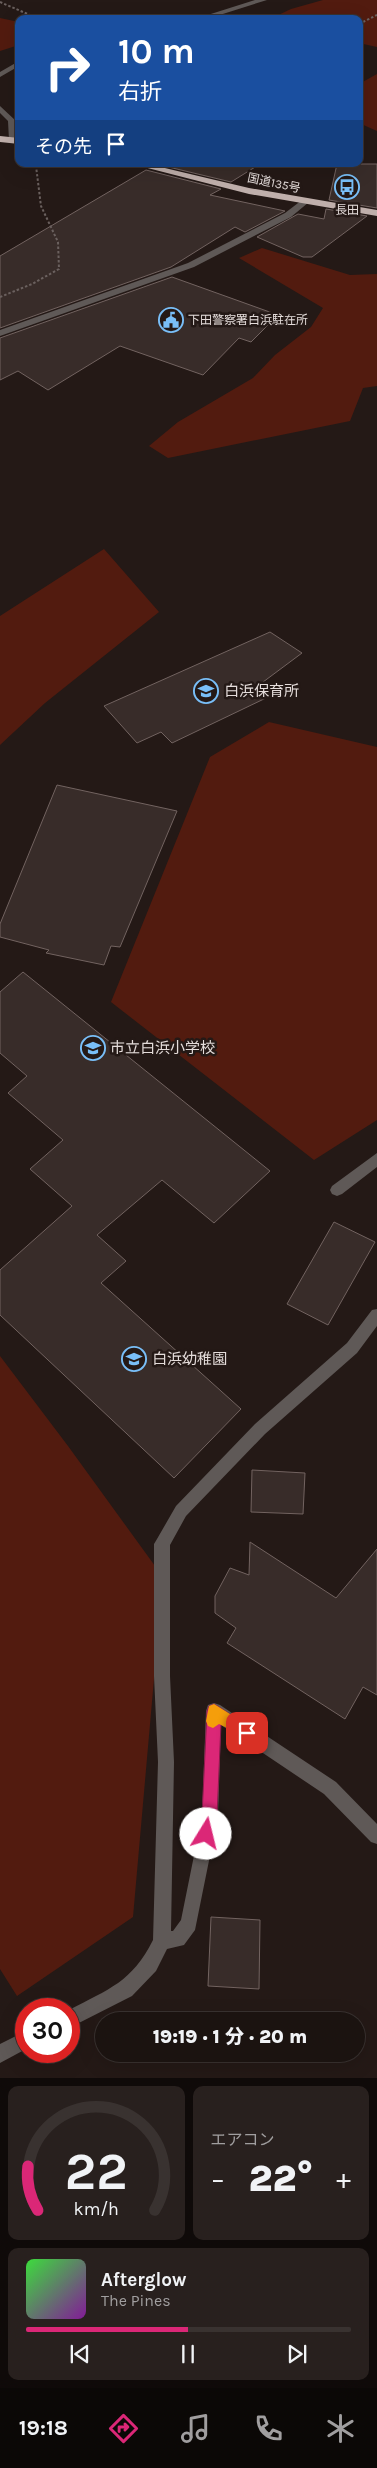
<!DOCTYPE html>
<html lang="ja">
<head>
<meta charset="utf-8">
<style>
	body { margin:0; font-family:Karla,"Noto Sans JP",sans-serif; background:#28201e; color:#f1f3f6; height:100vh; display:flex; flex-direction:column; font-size:19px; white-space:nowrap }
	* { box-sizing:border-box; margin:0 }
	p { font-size:16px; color:#a09e9f }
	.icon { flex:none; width:28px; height:28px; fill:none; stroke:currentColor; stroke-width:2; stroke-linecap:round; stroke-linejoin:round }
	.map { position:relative; height:2078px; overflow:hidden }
	.side { display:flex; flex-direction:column; gap:8px; padding:8px; background:#0f0a09; flex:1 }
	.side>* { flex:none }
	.banner { position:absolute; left:15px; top:15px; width:348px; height:152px; border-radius:10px; box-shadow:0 5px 20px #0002,0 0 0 1px #393230; background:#1a4fa0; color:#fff; overflow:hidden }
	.speed { position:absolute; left:15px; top:1998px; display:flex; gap:10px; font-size:25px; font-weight:700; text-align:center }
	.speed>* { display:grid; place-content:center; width:65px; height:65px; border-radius:50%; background:#1b1310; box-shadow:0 5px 20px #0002,0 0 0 1px #393230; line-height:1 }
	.speed .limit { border:8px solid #d22; background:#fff; color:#111 }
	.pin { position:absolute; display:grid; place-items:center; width:42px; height:42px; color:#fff; margin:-21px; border-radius:10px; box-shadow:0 2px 8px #0006 }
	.me { position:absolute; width:55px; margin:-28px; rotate:9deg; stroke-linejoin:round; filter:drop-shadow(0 0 4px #0008) }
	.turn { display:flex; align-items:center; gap:18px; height:105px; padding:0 20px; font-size:22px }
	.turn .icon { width:65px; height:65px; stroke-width:2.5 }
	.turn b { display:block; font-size:35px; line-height:42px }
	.then { display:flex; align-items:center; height:48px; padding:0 20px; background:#0003; gap:10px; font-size:19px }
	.big { font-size:38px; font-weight:800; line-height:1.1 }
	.side .widget { flex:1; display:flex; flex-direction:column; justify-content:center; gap:8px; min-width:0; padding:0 18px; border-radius:10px; background:#28201e }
	.side .dial { align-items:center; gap:0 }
	.dial svg { height:130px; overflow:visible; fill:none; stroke:#393230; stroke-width:7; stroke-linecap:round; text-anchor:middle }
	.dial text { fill:#f1f3f6; stroke:none }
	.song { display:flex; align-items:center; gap:15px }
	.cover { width:60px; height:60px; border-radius:8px; background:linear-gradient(135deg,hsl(120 70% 55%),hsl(290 70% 35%)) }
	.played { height:5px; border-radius:2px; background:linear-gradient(90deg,#db2777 50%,#393230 50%) }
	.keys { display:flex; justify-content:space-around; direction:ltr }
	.heat { display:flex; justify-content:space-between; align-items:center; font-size:28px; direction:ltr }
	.side .tiles { flex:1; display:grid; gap:8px; grid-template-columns:1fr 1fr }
	.widget:last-child { grid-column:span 2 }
	.trip { position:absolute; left:95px; top:2012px; width:270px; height:50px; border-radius:25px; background:#1b1310; box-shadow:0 5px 20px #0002,0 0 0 1px #393230; font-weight:800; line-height:50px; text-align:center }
	.menu { display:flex; height:80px; justify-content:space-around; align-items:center; background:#0b0806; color:#a09e9f }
	.menu .icon { width:35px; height:35px }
	.menu .current { color:#db2777 }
	.menu b { font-size:22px; color:#f1f3f6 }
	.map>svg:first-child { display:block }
	.green { fill:#521b0f }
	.building { fill:#382c29; stroke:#726360 }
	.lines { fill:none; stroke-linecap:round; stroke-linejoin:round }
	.path { stroke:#6b615f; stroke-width:2; stroke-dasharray:2.5 2; stroke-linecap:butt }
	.lane { fill:#5f5957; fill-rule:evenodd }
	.street { fill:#5f5957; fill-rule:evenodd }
	.highway { fill:#bfafab; fill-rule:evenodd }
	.route { fill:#db2777; stroke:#8e194d }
	.slow { fill:#f59e0b }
	.labels { text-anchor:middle; stroke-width:5; stroke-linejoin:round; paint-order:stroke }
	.far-street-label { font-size:12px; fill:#e4dcda; stroke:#241916 }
	.far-poi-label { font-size:12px; fill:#e4dcda; stroke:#241916 }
	.poi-label { font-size:15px; fill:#e4dcda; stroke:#241916; text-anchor:start }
</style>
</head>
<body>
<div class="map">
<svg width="377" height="2078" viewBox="0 0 377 2078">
	<rect width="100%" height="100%" fill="#241916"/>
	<path class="green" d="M 323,0 L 377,0 L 377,47 L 359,43 L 359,19 L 270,19 L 291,9 Z
		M 0,18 L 19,22 L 19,45 L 0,51 Z
		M 377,74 L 377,131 L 359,123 L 359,84 Z
		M 262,248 L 350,275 L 377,274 L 377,386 L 363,388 L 350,421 L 168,458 L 149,446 L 178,422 L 253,378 L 275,355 L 311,327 L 323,308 L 239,258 Z
		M 104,549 L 159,612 L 45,703 L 0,745 L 0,616 Z
		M 269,722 L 377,747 L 377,1120 L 314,1160 L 111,1002 L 210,757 Z
		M 0,1356 L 68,1446 L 163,1577 L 133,1917 L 17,1996 L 0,1969 Z"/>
	<path class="building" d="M 156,164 L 260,164 L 231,182 Z
		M 337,164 L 377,164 L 377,208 L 329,200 Z
		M 146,170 L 221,189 L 210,195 L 285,211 L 245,232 L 235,227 L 171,267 L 0,328 L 0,256 Z
		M 326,209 L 367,216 L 312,257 L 303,257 L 257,237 L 298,214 L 324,219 Z
		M 172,277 L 278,315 L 251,342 L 239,338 L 203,375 L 120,346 L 48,390 L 18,371 L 0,380 L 0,338 Z
		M 270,632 L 302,653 L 255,688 L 266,698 L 172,743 L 161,732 L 137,743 L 104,706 Z
		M 57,785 L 177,811 L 120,947 L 111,946 L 104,965 L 46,953 L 49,950 L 0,937 L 0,924 Z
		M 23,972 L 270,1171 L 214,1223 L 162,1180 L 97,1235 L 126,1261 L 101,1283 L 241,1409 L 174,1478 L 0,1315 L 0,1270 L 72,1206 L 30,1169 L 63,1140 L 8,1093 L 27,1076 L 0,1053 L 0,992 Z
		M 334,1222 L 375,1242 L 328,1325 L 287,1304 Z
		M 252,1470 L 305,1473 L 303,1514 L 251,1512 Z
		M 250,1542 L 336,1598 L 377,1549 L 377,1695 L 363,1687 L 345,1719 L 227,1643 L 236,1628 L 215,1613 L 215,1596 L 230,1568 L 249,1575 Z
		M 211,1917 L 260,1920 L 259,1989 L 208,1986 Z"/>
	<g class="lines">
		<path class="path" d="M 0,2 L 39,19
			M 359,24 L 377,15
			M 0,297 L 32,284 L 59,269 L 58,242 L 41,206 L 36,166 L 26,165"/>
		<path class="lane" d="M 255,0 L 267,0 L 207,19 L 195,19 Z
			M 19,61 L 19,66 L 0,77 L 0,72 Z
			M 0,106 L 16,121 L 16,142 L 9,140 L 8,121 L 0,113 Z"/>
		<path class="street" d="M 302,200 L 309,202 L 291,217 L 194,267 L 0,336 L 0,330 L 188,263 L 285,213 Z
			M 377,1153 L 377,1167 L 342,1194 L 337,1196 L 332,1194 L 330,1190 L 332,1186 Z
			M 377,1309 L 377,1326 L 357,1353 L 265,1434 L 186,1516 L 170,1545 L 170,1676 L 174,1762 L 171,1931 L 173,1931 L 181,1920 L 202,1816 L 206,1711 L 208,1705 L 214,1703 L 220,1705 L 336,1782 L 377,1824 L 377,1844 L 371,1842 L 324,1794 L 221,1725 L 218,1816 L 195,1930 L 184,1945 L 167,1949 L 156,1971 L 132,1996 L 69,2028 L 69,2010 C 109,1989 132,1982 153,1940 L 158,1762 L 154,1676 L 154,1544 L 157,1539 L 176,1506 L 255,1424 L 347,1343 L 372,1310 Z
			M 26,2031 L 26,2049 L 0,2063 L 0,2044 Z"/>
		<path class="highway" d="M 0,136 L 19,138 L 19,144 L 0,142 Z
			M 132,164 L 148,164 L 249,188 L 377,210 L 377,216 L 249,194 Z"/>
	</g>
	<path class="route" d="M 214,1704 L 252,1728 L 254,1733 L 252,1738 L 247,1740 L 221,1724 L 217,1816 L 212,1840 L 206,1842 L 201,1840 L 199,1834 L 202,1816 L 207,1711 L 209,1706 Z"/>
	<path class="slow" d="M 214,1704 L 238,1719 L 240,1724 L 238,1729 L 233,1731 L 219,1724 L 213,1728 L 208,1726 L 206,1721 L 209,1706 Z"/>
	<defs>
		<symbol id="bus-ring" viewBox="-11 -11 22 22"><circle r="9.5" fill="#241916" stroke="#79bff8" stroke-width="1.5"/><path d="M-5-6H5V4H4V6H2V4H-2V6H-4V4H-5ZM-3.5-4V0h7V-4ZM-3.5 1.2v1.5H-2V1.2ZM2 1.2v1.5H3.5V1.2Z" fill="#79bff8"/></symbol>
		<symbol id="civic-ring" viewBox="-11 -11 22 22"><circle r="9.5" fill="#241916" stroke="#79bff8" stroke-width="1.5"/><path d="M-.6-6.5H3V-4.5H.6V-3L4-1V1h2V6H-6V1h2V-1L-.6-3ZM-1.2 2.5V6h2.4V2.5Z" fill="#79bff8"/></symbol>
		<symbol id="school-ring" viewBox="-11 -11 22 22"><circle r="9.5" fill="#241916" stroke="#79bff8" stroke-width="1.5"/><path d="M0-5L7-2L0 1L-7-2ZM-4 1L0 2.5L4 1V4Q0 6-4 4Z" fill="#79bff8"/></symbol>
	</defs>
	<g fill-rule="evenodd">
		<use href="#bus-ring" x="333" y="173" width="28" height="28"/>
		<use href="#civic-ring" x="157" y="306" width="28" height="28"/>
		<use href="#school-ring" x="192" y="677" width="28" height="28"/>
		<use href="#school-ring" x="79" y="1034" width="28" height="28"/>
		<use href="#school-ring" x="120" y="1345" width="28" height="28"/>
	</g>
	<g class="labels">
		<g class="far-street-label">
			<text transform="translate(274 183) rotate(12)" y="4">国道135号</text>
		</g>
		<g class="far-poi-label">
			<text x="347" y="214">長田</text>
			<text x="188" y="324" text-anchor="start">下田警察署白浜駐在所</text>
		</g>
		<g class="poi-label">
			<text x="224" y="696">白浜保育所</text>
			<text x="110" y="1053">市立白浜小学校</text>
			<text x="152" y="1364">白浜幼稚園</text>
		</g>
	</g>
</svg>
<div class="speed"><div class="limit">30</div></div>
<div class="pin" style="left:247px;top:1733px;background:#d93025"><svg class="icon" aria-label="arrive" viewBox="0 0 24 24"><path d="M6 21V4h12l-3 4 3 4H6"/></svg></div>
<svg class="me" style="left:206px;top:1834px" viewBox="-20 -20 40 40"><circle r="19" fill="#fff"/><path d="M0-13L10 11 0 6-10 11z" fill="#db2777"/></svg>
<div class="trip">19:19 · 1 分 · 20 m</div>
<div class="banner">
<div class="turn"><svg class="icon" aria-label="right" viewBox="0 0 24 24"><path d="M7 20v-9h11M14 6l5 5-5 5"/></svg><div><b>10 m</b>右折</div></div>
<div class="then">その先<svg class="icon" aria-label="arrive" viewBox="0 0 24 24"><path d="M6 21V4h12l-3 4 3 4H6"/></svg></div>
</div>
</div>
<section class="side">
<div class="tiles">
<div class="widget dial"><svg viewBox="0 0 100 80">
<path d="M14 69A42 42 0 1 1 86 69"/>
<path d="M14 69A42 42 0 0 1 8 42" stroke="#db2777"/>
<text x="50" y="56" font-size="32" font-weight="700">22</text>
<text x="50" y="72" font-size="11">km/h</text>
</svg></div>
<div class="widget"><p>エアコン</p>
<div class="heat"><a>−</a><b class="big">22°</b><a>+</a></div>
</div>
<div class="widget">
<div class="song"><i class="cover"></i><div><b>Afterglow</b><p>The Pines</p></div></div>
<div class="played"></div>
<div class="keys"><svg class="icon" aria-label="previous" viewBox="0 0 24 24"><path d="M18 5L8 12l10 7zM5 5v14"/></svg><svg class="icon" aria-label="pause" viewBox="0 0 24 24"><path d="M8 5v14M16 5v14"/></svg><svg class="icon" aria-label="next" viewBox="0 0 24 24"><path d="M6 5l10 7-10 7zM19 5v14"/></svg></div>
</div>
</div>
</section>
<nav class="menu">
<b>19:18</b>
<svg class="icon current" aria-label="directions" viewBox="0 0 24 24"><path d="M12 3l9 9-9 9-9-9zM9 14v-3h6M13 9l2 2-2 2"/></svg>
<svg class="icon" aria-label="music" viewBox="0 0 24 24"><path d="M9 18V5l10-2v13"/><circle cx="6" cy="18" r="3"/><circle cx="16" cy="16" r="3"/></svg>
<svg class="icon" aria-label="phone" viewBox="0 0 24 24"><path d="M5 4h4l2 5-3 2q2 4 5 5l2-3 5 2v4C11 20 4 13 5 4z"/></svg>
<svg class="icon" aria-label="climate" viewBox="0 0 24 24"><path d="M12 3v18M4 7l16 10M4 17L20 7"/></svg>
</nav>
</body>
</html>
